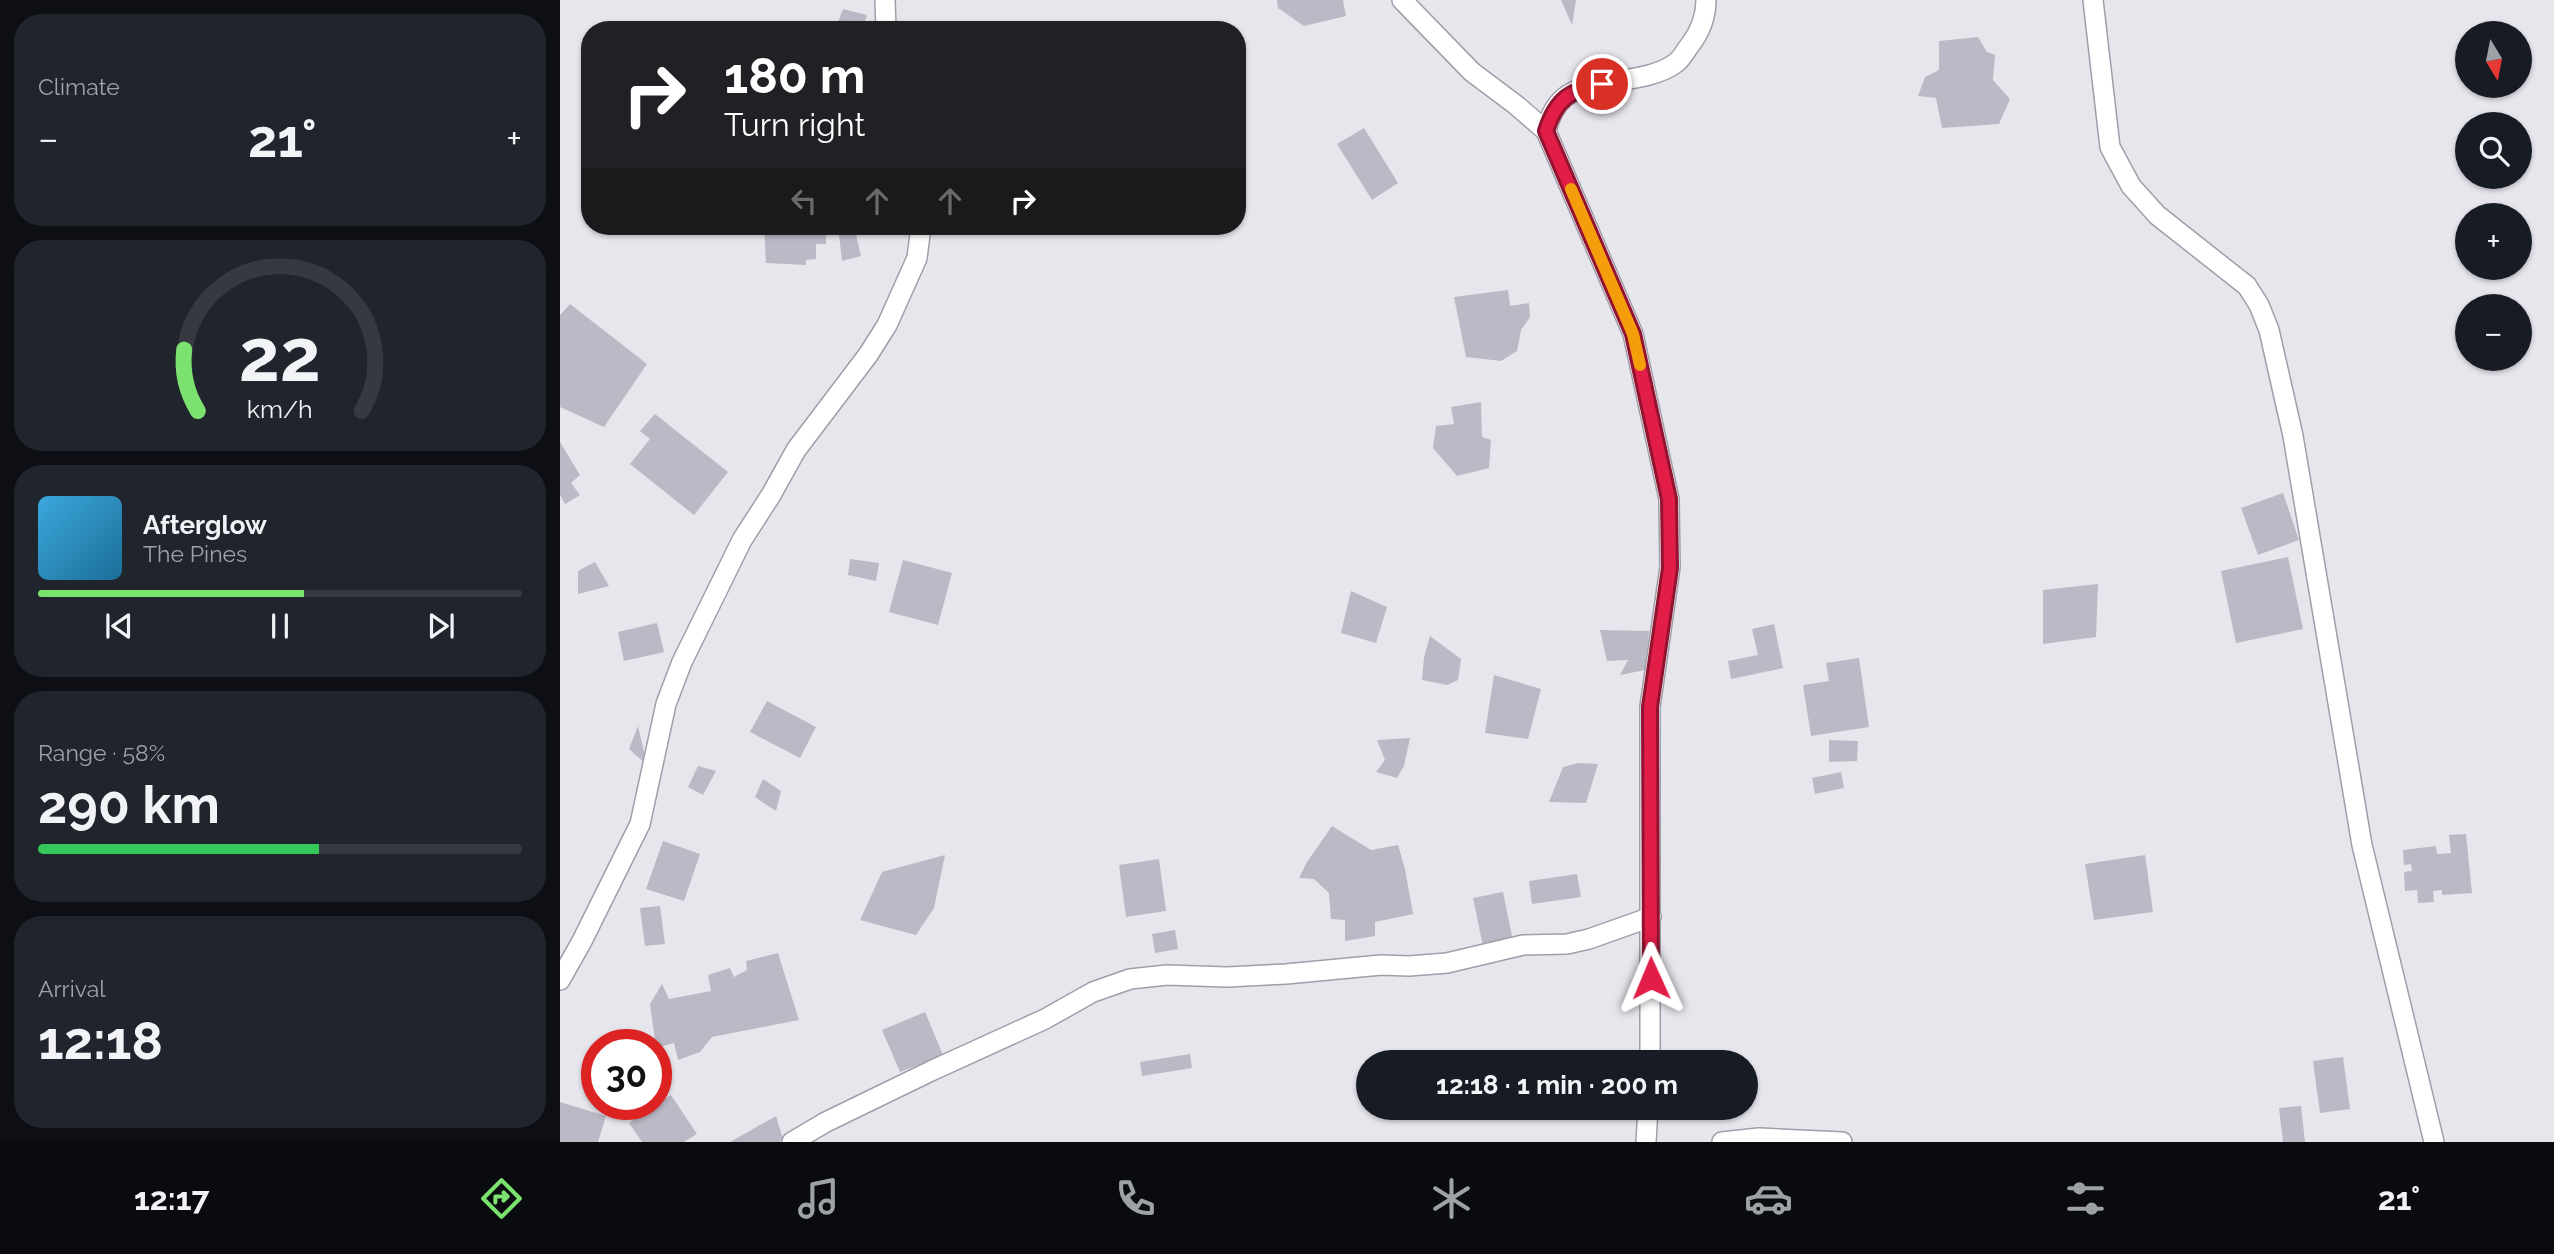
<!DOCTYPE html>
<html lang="en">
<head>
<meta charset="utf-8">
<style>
	body { margin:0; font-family:Raleway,sans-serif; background:#20242c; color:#f1f3f6; height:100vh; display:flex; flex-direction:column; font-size:26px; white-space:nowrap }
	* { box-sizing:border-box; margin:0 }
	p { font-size:23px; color:#9ea1a6 }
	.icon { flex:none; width:38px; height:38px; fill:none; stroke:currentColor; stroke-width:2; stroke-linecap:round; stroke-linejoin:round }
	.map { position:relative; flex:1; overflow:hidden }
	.side { display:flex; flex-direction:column; gap:14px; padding:14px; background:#0d0f14; width:560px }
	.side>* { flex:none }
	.banner { position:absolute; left:21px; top:21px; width:665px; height:214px; border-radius:28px; box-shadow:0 2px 5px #0004; background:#202124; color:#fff; overflow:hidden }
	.needle { width:46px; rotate:170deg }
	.controls { position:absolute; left:1895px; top:21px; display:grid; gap:14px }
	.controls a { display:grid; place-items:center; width:77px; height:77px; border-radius:50%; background:#171b24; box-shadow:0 2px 5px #0004; font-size:35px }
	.speed { position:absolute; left:21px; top:1029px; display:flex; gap:14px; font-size:35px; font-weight:700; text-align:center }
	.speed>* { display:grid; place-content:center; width:91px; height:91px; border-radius:50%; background:#171b24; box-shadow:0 2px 5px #0004; line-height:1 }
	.speed .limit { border:10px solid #d22; background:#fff; color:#111 }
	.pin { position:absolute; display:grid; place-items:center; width:60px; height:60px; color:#fff; margin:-30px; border:4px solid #fff; border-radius:50%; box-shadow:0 2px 7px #0007 }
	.me { position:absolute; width:77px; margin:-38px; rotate:359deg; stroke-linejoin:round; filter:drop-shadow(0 0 5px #0008) }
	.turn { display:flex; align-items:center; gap:24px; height:147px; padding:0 28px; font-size:32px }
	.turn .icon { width:91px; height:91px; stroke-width:2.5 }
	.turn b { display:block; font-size:49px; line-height:60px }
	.lanes { display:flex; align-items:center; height:66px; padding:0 28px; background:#0003; justify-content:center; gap:35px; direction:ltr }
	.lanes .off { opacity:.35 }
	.big { font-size:52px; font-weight:700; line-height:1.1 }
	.side .tile { flex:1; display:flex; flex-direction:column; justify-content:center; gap:10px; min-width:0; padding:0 24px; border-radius:28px; background:#20242c }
	.side .dial { align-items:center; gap:0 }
	.dial svg { height:182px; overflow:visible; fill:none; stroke:#363941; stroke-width:7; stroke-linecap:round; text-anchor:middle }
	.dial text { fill:#f1f3f6; stroke:none }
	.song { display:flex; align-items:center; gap:21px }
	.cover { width:84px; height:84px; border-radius:10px; background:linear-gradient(135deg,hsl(200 70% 55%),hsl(200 70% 35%)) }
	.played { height:7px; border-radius:4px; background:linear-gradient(90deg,#7ce26f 55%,#363941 55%) }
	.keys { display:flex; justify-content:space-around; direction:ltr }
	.heat { display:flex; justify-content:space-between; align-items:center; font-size:38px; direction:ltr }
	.charge { height:10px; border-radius:5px; background:linear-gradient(90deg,#34c759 58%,#363941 0) }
	.trip { position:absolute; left:796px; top:1050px; width:402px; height:70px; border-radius:35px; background:#171b24; box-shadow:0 2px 5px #0004; font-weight:700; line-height:70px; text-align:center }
	.dock { display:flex; height:112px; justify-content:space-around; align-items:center; background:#090b0e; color:#9ea1a6 }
	.dock .icon { width:49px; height:49px }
	.dock .active { color:#7ce26f }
	.dock b { font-size:32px; color:#f1f3f6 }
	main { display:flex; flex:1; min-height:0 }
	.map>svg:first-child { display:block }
	.building { fill:#bbb9c5 }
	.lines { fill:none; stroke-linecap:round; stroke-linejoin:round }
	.minor-casing { stroke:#a19daa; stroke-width:22 }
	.minor { stroke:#fff; stroke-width:19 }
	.route-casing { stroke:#92132f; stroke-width:18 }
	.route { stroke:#e11d48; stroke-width:12 }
	.slow { stroke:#f59e0b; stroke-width:12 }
</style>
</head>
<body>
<main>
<section class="side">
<div class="tile"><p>Climate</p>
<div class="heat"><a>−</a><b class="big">21°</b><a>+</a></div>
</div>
<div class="tile dial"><svg viewBox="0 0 100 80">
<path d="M14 69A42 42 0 1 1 86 69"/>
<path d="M14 69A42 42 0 0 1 8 42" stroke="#7ce26f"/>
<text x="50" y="56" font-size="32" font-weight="700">22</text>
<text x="50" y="72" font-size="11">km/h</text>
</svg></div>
<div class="tile">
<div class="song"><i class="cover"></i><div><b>Afterglow</b><p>The Pines</p></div></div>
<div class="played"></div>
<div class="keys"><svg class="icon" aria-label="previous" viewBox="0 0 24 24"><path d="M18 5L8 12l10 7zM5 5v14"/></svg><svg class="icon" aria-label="pause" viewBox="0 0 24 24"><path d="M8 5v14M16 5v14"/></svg><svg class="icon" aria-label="next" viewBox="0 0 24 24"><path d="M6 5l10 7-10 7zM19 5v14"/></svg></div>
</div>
<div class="tile"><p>Range · 58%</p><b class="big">290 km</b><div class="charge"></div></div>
<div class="tile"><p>Arrival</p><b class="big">12:18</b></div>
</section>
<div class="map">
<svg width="1994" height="1142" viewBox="0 0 1994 1142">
	<rect width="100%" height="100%" fill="#e7e6ed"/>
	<path class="building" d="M 717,0 L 783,0 L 786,16 L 744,26 L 718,8 Z
		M 1001,0 L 1016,0 L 1012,25 Z
		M 283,9 L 307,15 L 302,30 L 292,30 L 278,22 Z
		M 1418,37 L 1427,52 L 1435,55 L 1433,80 L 1450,99 L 1439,124 L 1382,128 L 1376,98 L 1358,96 L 1365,77 L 1379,70 L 1379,41 Z
		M 804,128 L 838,183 L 812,200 L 777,144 Z
		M 204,226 L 266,226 L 266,244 L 256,244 L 256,259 L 246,260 L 246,265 L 206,263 Z
		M 278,226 L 294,226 L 301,256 L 282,261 Z
		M 948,290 L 950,306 L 969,303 L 970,317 L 961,330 L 957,351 L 941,361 L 906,357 L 894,297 Z
		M 10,304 L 87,364 L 44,427 L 0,407 L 0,315 Z
		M 921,402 L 922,437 L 931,440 L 929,468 L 897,476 L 873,448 L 876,426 L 894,424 L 891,407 Z
		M 95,414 L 168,472 L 134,515 L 70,464 L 90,439 L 80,431 Z
		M 0,442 L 20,475 L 11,483 L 20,495 L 5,504 L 0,495 Z
		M 1723,493 L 1739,540 L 1698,555 L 1681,508 Z
		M 1728,557 L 1743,629 L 1676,643 L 1661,571 Z
		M 290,559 L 319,563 L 316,581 L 288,575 Z
		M 343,560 L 392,573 L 378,625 L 329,612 Z
		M 35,562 L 49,586 L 18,594 L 18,571 Z
		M 1538,584 L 1536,637 L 1483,644 L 1483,590 Z
		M 791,591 L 827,607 L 816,643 L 781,633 Z
		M 97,623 L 104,652 L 64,661 L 58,632 Z
		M 1214,624 L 1223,668 L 1171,679 L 1168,661 L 1198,655 L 1192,629 Z
		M 1040,630 L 1089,631 L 1085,670 L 1060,675 L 1068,660 L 1047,661 Z
		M 870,636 L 901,659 L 898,680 L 887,685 L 862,680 L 864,657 Z
		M 1299,658 L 1309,727 L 1251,736 L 1243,685 L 1269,681 L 1266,663 Z
		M 934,675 L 981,689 L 968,739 L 925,733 Z
		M 207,701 L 256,727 L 240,758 L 190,732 Z
		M 78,726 L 87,765 L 69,749 Z
		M 850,738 L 844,766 L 837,778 L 816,772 L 825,760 L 817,740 Z
		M 1269,740 L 1298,741 L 1297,761 L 1269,762 Z
		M 1018,763 L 1038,764 L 1026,803 L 989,802 L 1003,767 Z
		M 138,766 L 156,771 L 143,795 L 128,787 Z
		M 1281,772 L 1284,788 L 1255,794 L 1252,778 Z
		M 203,779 L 221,791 L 216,811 L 195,797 Z
		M 772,826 L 811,850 L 838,845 L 845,869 L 853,914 L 815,922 L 815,936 L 785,941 L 785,920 L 771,919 L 769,893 L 754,879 L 739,878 L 747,862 Z
		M 1906,834 L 1912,893 L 1882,895 L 1882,890 L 1873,891 L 1874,902 L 1858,903 L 1857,890 L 1845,891 L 1844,872 L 1852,871 L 1851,864 L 1844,865 L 1843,850 L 1876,846 L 1877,854 L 1891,853 L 1889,835 Z
		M 103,841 L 140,854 L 124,901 L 86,889 Z
		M 385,855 L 374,908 L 356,935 L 300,920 L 322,872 Z
		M 1585,855 L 1593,912 L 1534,920 L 1525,864 Z
		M 599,859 L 606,911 L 566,917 L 559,865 Z
		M 1017,874 L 1021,897 L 972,904 L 969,881 Z
		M 943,892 L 953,941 L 923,946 L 913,898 Z
		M 100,906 L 105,944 L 85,946 L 80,908 Z
		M 615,930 L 618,949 L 595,953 L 592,934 Z
		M 218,953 L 239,1020 L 152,1037 L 140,1052 L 118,1060 L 114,1043 L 96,1048 L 90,1004 L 102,984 L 109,999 L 151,991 L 148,975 L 170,968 L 174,977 L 187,970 L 186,961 Z
		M 365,1012 L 383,1055 L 340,1072 L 322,1030 Z
		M 630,1054 L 632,1068 L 582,1076 L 580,1062 Z
		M 1783,1057 L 1790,1109 L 1760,1113 L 1753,1061 Z
		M 111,1095 L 137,1134 L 124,1142 L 82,1142 L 69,1123 Z
		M 0,1102 L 46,1116 L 38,1142 L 0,1142 Z
		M 1741,1106 L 1745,1142 L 1723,1142 L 1719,1108 Z
		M 216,1116 L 223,1139 L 219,1142 L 170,1142 Z"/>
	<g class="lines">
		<defs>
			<path id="minor" d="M 325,0 L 326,30
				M 842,0 L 912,72 L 956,105 L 986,131 L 1073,334 L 1109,499 L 1110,567 L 1090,707 L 1090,1062
				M 1533,0 L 1550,147 L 1571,186 L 1597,215 L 1687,286 L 1699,305 L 1709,330 L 1733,436 L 1802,845 L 1874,1142
				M 986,131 C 989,119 994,106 1004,98 C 1029,76 1087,86 1117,62 C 1122,58 1126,50 1130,45 C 1140,32 1146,16 1146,0
				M 0,980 L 22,941 L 80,824 L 106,704 L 122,662 L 182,540 L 211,495 L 236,450 L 308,355 L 327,325 L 357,258 L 361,226
				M 232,1142 L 266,1122 L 371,1071 L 485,1019 L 533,992 L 570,979 L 607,975 L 667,977 L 726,974 L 821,965 L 849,966 L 887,963 L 963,945 L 1007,944 L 1029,939 L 1091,917
				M 1086,1142 L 1088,1108
				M 1162,1142 L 1199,1138 L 1282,1142"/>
		</defs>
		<use href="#minor" class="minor-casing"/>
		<use href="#minor" class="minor"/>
	</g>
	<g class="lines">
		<defs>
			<path id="route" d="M 1042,84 C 1010,90 996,99 986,131 L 1073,334 L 1109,499 L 1110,568 L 1090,707 L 1091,978"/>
		</defs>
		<use href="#route" class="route-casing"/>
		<use href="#route" class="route"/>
		<path class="slow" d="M 1011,189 L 1073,334 L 1080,365"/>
	</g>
</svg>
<div class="controls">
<a><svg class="needle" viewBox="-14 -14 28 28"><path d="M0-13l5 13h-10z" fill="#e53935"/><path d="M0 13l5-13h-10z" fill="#9ea1a6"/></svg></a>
<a><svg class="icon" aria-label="search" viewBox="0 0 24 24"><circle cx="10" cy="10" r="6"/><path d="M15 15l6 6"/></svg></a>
<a>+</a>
<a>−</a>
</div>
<div class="speed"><div class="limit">30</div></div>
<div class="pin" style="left:1042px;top:84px;background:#d93025"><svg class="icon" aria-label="arrive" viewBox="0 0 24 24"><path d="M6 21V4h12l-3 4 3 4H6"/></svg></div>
<svg class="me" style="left:1091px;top:978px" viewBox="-20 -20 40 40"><path d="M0-17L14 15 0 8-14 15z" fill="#e11d48" stroke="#fff" stroke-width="4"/></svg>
<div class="trip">12:18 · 1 min · 200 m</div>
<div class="banner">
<div class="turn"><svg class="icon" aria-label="right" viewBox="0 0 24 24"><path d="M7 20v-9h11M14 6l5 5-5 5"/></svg><div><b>180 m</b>Turn right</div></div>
<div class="lanes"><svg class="icon off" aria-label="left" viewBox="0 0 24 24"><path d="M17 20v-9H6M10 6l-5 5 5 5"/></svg><svg class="icon off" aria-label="ahead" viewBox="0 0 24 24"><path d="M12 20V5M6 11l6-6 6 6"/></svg><svg class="icon off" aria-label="ahead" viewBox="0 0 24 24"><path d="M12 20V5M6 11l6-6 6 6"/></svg><svg class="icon" aria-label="right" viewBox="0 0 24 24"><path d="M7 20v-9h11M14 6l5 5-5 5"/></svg></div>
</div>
</div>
</main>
<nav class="dock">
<b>12:17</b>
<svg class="icon active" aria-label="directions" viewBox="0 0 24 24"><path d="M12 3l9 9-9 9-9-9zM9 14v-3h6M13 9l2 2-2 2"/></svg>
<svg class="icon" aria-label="music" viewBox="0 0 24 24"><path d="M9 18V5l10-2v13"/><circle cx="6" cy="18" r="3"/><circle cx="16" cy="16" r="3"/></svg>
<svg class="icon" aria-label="phone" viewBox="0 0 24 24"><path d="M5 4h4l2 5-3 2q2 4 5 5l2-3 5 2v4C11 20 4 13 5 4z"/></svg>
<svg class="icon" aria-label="climate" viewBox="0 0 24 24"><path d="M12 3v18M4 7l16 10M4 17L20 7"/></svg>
<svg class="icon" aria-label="car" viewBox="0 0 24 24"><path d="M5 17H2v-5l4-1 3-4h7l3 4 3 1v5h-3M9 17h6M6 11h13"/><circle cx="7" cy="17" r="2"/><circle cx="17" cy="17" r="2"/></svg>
<svg class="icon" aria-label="filters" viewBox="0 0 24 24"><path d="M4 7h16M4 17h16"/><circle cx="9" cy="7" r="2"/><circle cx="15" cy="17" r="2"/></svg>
<b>21°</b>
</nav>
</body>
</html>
